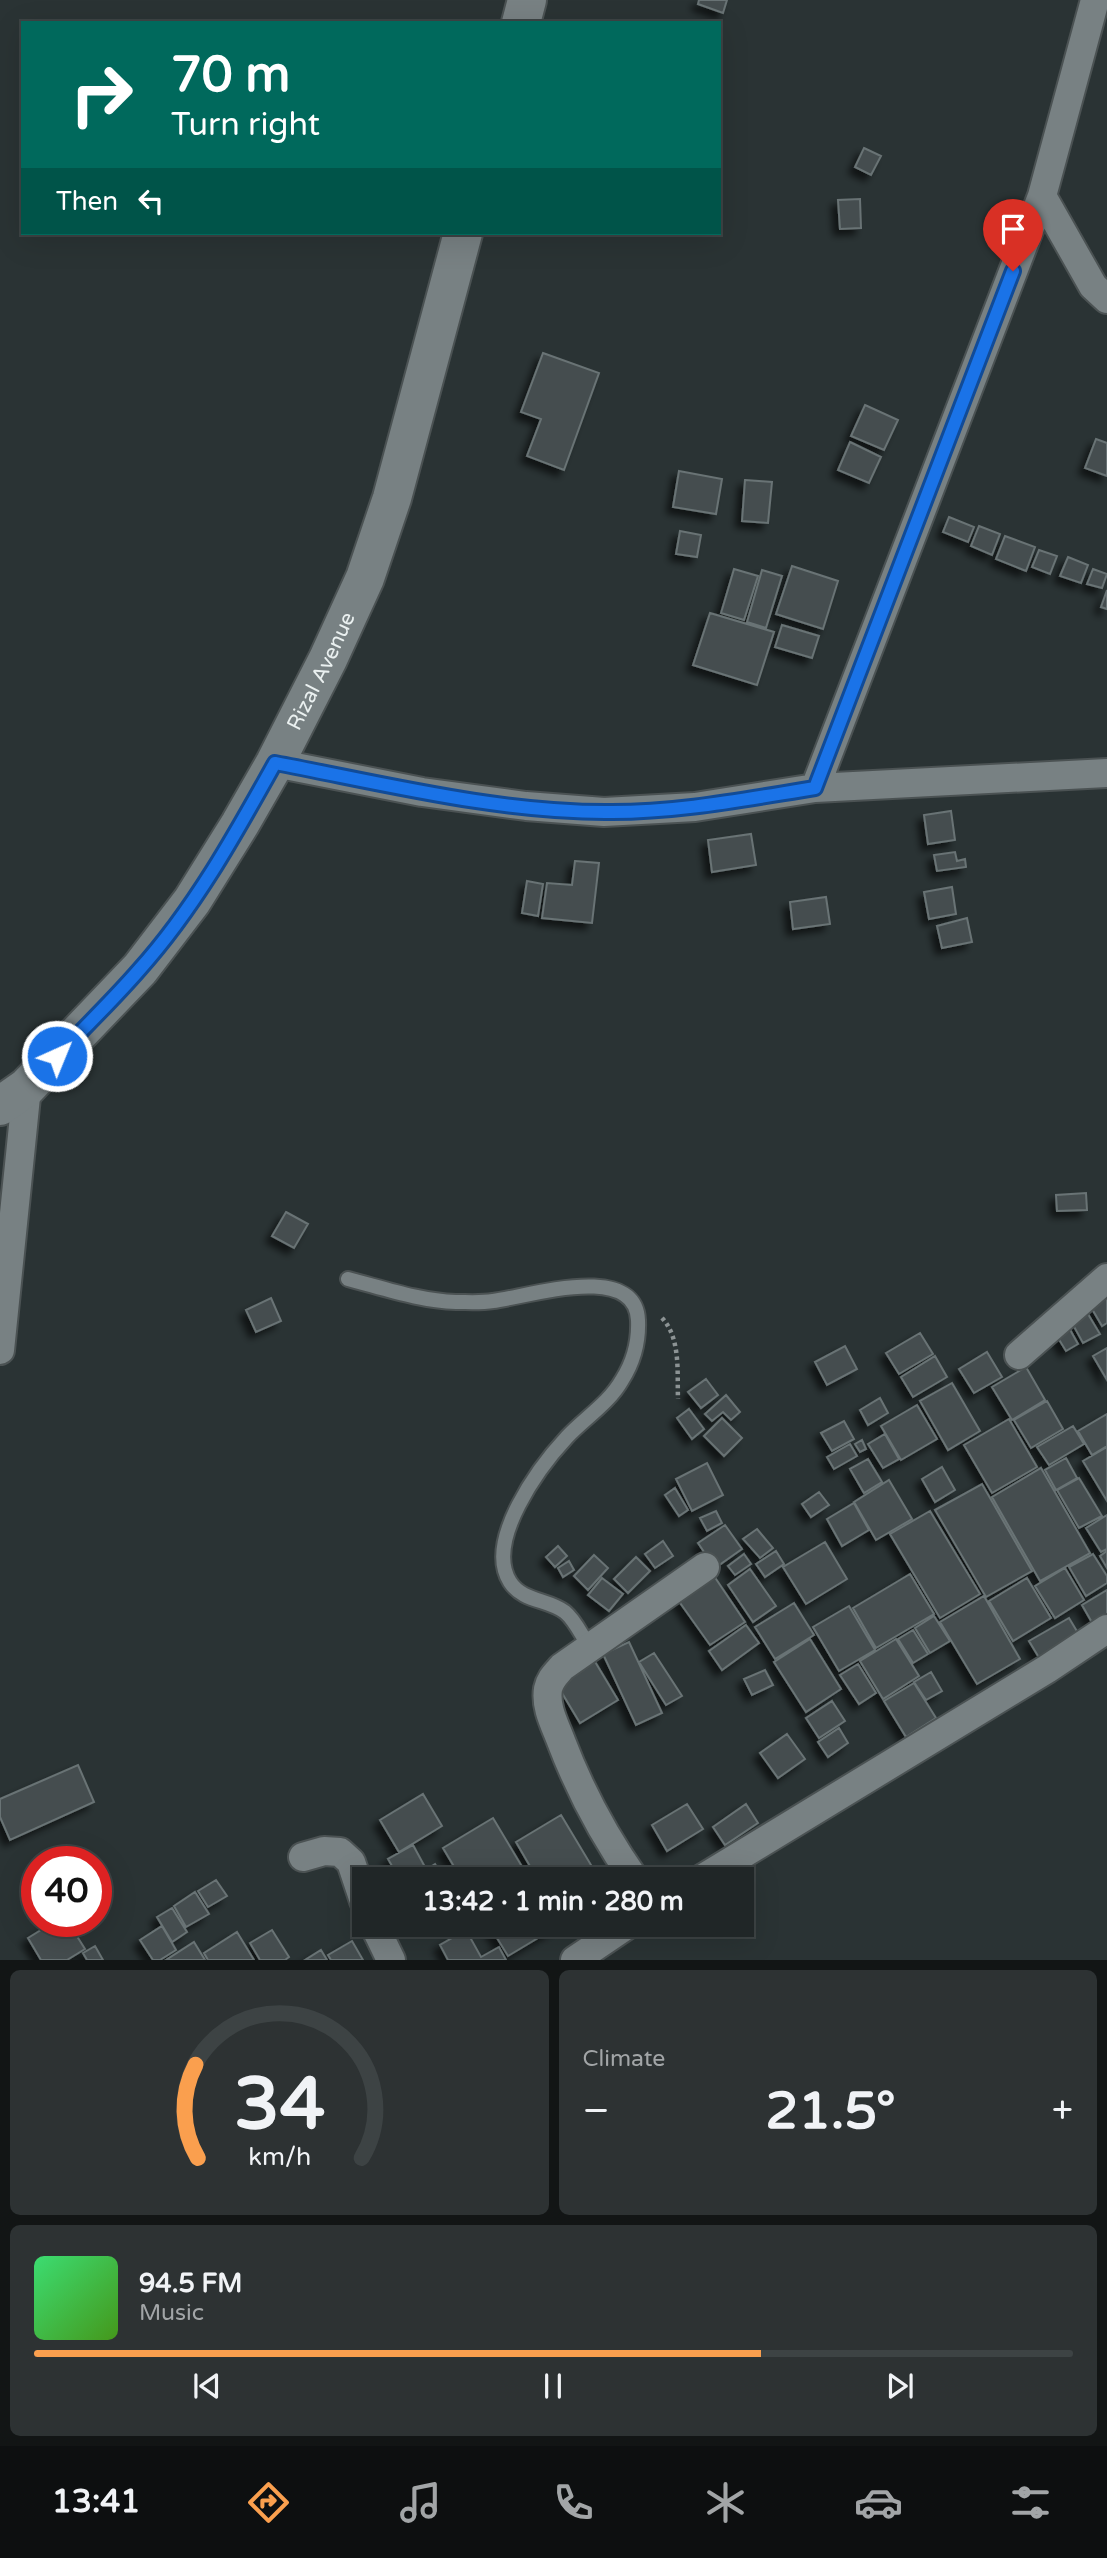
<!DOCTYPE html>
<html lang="en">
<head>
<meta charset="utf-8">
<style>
	body { margin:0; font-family:"Varela Round",sans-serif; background:#2d3233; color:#f1f3f6; height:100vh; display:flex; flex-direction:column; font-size:26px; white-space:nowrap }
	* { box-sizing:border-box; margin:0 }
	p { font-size:23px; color:#a2a5a7 }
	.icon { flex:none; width:38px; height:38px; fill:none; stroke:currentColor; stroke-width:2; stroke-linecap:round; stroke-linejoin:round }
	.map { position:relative; height:1960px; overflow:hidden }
	.sheet { display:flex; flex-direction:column; gap:10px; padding:10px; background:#121515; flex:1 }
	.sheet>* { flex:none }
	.hud { position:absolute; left:21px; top:21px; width:700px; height:214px; border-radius:0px; box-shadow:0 7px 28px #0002,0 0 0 2px #3d4344; background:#00695c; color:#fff; overflow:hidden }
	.speed { position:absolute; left:21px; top:1846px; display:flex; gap:14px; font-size:35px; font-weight:700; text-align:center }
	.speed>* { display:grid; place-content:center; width:91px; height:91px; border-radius:50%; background:#202627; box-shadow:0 7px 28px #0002,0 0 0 2px #3d4344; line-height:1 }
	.speed .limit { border:10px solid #d22; background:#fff; color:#111 }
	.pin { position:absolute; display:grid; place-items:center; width:60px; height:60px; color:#fff; margin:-72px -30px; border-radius:50% 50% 50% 0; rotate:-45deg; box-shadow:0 0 7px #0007 }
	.pin .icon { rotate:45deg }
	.me { position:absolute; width:77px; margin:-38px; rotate:44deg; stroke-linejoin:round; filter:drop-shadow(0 0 5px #0008) }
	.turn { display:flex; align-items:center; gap:24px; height:147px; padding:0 35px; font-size:32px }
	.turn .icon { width:91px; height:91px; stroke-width:2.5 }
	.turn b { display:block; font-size:49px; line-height:60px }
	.then { display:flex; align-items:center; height:66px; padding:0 35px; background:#0003; gap:14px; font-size:26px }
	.big { font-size:52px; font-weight:700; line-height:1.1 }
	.sheet .card { flex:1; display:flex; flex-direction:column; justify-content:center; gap:10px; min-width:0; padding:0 24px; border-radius:10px; background:#2d3233 }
	.sheet .dial { align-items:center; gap:0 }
	.dial svg { height:182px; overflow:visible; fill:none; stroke:#3d4344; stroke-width:7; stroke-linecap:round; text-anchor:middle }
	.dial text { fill:#f1f3f6; stroke:none }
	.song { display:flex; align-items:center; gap:21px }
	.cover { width:84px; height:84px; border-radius:10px; background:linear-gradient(135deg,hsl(140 70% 55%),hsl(100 70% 35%)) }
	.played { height:7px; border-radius:4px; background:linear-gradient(90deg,#fa9f4e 70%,#3d4344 70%) }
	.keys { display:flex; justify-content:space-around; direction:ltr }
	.heat { display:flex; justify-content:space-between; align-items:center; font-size:38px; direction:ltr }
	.sheet .tiles { flex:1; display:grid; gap:10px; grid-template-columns:1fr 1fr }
	.card:last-child { grid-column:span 2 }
	.trip { position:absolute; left:352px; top:1867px; width:402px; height:70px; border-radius:0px; background:#202627; box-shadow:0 7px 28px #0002,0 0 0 2px #3d4344; font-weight:700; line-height:70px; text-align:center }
	.tab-bar { display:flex; height:112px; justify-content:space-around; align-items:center; background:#0d0f10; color:#a2a5a7 }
	.tab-bar .icon { width:49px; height:49px }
	.tab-bar .on { color:#fa9f4e }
	.tab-bar b { font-size:32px; color:#f1f3f6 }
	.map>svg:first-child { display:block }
	.building { fill:#454e50; stroke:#697374; stroke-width:2; filter:url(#shadow) }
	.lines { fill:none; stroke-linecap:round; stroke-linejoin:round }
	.lane-casing { stroke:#4b5253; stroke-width:18 }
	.street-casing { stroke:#4b5253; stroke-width:32 }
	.secondary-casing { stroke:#4b5253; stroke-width:42 }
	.path { stroke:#8c9394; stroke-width:4.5; stroke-dasharray:3.5 3.5; stroke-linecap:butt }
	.lane { stroke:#788183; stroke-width:14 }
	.street { stroke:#788183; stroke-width:28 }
	.secondary { stroke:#788183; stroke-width:38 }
	.route-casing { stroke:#114b97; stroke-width:18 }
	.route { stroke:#1a73e8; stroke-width:12 }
	.labels { text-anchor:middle; stroke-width:7; stroke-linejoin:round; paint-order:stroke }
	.street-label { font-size:21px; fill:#eaf0f0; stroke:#2a3334 }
</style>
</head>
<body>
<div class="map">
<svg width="1107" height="1960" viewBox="0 0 1107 1960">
	<defs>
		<filter id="shadow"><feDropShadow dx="-6" dy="6" stdDeviation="3.5" flood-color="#0009"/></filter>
	</defs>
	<rect width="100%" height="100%" fill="#2a3334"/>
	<path class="building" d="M 699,0 L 727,0 L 723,13 L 698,4 Z
		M 864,148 L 881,156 L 871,175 L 855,167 Z
		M 860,199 L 861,228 L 840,229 L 838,200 Z
		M 543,353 L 599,373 L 564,470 L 527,456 L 541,419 L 521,412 Z
		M 865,405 L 898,420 L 884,450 L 851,436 Z
		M 1096,439 L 1107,443 L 1107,476 L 1085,468 Z
		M 850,442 L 881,457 L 869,483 L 838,470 Z
		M 679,471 L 722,479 L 716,514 L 673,507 Z
		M 745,480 L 772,482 L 768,523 L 742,521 Z
		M 949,517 L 974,527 L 968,542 L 943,532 Z
		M 979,526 L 1000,534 L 992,555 L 971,546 Z
		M 680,531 L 701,535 L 697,557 L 676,554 Z
		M 1005,536 L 1035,547 L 1026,571 L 996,559 Z
		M 1039,550 L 1057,556 L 1050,574 L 1032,567 Z
		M 1068,557 L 1088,565 L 1081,583 L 1060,576 Z
		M 792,566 L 838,581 L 823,629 L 776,614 Z
		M 734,569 L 758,576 L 744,620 L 721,613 Z
		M 1093,569 L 1107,574 L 1102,588 L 1087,584 Z
		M 762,570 L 782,576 L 766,628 L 747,622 Z
		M 1107,590 L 1107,609 L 1101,607 Z
		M 710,613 L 774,632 L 757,685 L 693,665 Z
		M 782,625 L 819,636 L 812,658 L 775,647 Z
		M 951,811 L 955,840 L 928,844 L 924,815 Z
		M 751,834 L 756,865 L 712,872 L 708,840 Z
		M 955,852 L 957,861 L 965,859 L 966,867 L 937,871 L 934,855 Z
		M 575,861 L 599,863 L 592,923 L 542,918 L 547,883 L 572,885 Z
		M 527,881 L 543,884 L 538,916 L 522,913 Z
		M 952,887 L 956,914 L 929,919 L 924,892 Z
		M 826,897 L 830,924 L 793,929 L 790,902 Z
		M 967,918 L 972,942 L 942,948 L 937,926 Z
		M 1086,1193 L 1087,1210 L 1057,1211 L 1056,1195 Z
		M 286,1212 L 308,1224 L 294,1248 L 272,1236 Z
		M 1107,1291 L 1107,1323 L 1102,1326 L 1088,1302 Z
		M 271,1298 L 281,1321 L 256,1332 L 246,1310 Z
		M 1088,1314 L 1100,1334 L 1083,1343 L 1072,1323 Z
		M 1068,1326 L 1078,1344 L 1066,1351 L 1055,1333 Z
		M 920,1333 L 933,1354 L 899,1374 L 886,1353 Z
		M 845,1346 L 857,1369 L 827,1385 L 815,1362 Z
		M 1107,1348 L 1107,1380 L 1093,1356 Z
		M 987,1352 L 1002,1377 L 974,1393 L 959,1369 Z
		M 935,1356 L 947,1377 L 913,1397 L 901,1377 Z
		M 1026,1367 L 1045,1400 L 1012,1420 L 992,1387 Z
		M 706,1379 L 718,1395 L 701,1408 L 688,1392 Z
		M 952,1383 L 980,1431 L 948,1450 L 920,1401 Z
		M 726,1395 L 740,1412 L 731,1420 L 723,1412 L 712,1421 L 705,1414 Z
		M 880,1398 L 888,1413 L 868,1425 L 860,1410 Z
		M 1047,1401 L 1063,1429 L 1031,1448 L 1014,1420 Z
		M 917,1405 L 937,1439 L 901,1460 L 881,1426 Z
		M 689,1409 L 704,1429 L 692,1439 L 677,1418 Z
		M 1107,1414 L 1107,1446 L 1092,1455 L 1078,1431 Z
		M 722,1418 L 742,1438 L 724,1456 L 704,1436 Z
		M 1009,1419 L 1037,1467 L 992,1493 L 964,1445 Z
		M 844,1421 L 854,1439 L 832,1451 L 821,1433 Z
		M 1073,1426 L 1084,1444 L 1049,1465 L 1037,1447 Z
		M 885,1434 L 899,1459 L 883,1468 L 868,1444 Z
		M 862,1440 L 866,1449 L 860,1452 L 855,1444 Z
		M 850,1444 L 857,1456 L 834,1469 L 827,1457 Z
		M 1107,1447 L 1107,1501 L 1083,1461 Z
		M 1066,1458 L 1077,1478 L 1056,1490 L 1045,1470 Z
		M 868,1459 L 882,1482 L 864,1493 L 850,1469 Z
		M 707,1463 L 723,1495 L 692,1511 L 676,1479 Z
		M 942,1467 L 955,1490 L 935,1502 L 922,1479 Z
		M 1041,1468 L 1090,1553 L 1040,1581 L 992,1497 Z
		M 1079,1478 L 1102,1516 L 1079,1528 L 1057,1490 Z
		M 889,1480 L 912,1519 L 876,1540 L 854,1502 Z
		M 982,1484 L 1032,1571 L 986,1597 L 935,1510 Z
		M 675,1488 L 688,1510 L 679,1516 L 665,1495 Z
		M 819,1492 L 829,1505 L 811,1517 L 802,1504 Z
		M 854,1503 L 869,1530 L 842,1546 L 827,1519 Z
		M 716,1511 L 722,1523 L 707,1531 L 700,1518 Z
		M 930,1511 L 980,1594 L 940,1618 L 890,1534 Z
		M 1107,1515 L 1107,1549 L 1101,1552 L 1086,1528 Z
		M 725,1525 L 742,1549 L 715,1568 L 698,1543 Z
		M 757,1529 L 773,1548 L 760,1558 L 743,1539 Z
		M 663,1541 L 673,1556 L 655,1568 L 645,1554 Z
		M 825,1542 L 847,1579 L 806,1604 L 783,1567 Z
		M 558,1546 L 567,1556 L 555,1567 L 546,1557 Z
		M 776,1551 L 784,1564 L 765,1577 L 756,1564 Z
		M 1107,1551 L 1107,1568 L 1100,1556 Z
		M 744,1554 L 751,1564 L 735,1575 L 728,1566 Z
		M 1093,1554 L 1107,1576 L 1107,1583 L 1086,1596 L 1069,1567 Z
		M 594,1555 L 608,1568 L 588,1590 L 574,1576 Z
		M 636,1557 L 650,1571 L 628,1593 L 614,1579 Z
		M 569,1561 L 574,1570 L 563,1577 L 558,1568 Z
		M 1065,1568 L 1084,1600 L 1055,1618 L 1035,1586 Z
		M 750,1569 L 776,1606 L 753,1622 L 728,1585 Z
		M 910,1574 L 934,1614 L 876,1648 L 853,1608 Z
		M 714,1576 L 745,1622 L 710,1645 L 678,1600 Z
		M 602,1578 L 623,1594 L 609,1611 L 588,1595 Z
		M 1027,1578 L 1051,1618 L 1013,1641 L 989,1601 Z
		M 1107,1590 L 1107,1618 L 1094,1626 L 1082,1605 Z
		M 984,1596 L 1020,1659 L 977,1684 L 940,1622 Z
		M 794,1603 L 814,1635 L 775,1659 L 755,1627 Z
		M 849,1606 L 875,1650 L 839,1671 L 813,1627 Z
		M 934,1616 L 950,1641 L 930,1653 L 915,1628 Z
		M 1069,1618 L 1081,1638 L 1041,1661 L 1029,1641 Z
		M 746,1625 L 759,1643 L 722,1670 L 709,1651 Z
		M 913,1630 L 928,1654 L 913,1663 L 898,1639 Z
		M 810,1639 L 841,1689 L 806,1712 L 774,1662 Z
		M 896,1639 L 919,1676 L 883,1699 L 860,1661 Z
		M 629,1642 L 662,1713 L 636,1725 L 603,1654 Z
		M 654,1653 L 682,1696 L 666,1705 L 639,1662 Z
		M 594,1660 L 618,1700 L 580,1723 L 556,1683 Z
		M 858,1664 L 876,1693 L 859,1704 L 840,1675 Z
		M 765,1670 L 773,1685 L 752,1695 L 744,1679 Z
		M 931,1672 L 942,1691 L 926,1700 L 914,1682 Z
		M 914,1683 L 936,1718 L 906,1737 L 884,1701 Z
		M 832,1701 L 845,1721 L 819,1738 L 806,1718 Z
		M 839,1728 L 848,1743 L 828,1757 L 818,1742 Z
		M 787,1734 L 805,1759 L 778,1778 L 760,1753 Z
		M 78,1765 L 94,1802 L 10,1840 L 0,1817 L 0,1799 Z
		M 423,1794 L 442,1826 L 399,1852 L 380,1820 Z
		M 687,1804 L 703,1829 L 667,1851 L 652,1825 Z
		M 746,1804 L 758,1823 L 725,1845 L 713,1827 Z
		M 561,1815 L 600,1880 L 538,1880 L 516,1842 Z
		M 493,1818 L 530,1880 L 462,1880 L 443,1848 Z
		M 413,1845 L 425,1867 L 405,1880 L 400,1880 L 388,1859 Z
		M 435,1864 L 445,1880 L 409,1880 Z
		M 216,1880 L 227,1896 L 208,1907 L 198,1891 Z
		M 195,1892 L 209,1914 L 186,1927 L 174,1906 Z
		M 172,1908 L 187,1932 L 172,1942 L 157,1917 Z
		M 54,1922 L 68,1922 L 85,1949 L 67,1960 L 41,1960 L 28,1938 Z
		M 489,1925 L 557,1925 L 558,1926 L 508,1956 Z
		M 162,1926 L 176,1950 L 160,1960 L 153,1960 L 140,1940 Z
		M 272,1930 L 289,1957 L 285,1960 L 260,1960 L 250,1943 Z
		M 466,1930 L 481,1957 L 499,1947 L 506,1960 L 448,1960 L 440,1945 Z
		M 237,1932 L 254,1960 L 208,1960 L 204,1953 Z
		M 352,1941 L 363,1960 L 331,1960 L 328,1955 Z
		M 194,1942 L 205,1960 L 166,1960 Z
		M 95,1946 L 103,1960 L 87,1960 L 83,1953 Z
		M 321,1950 L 327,1960 L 305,1960 Z"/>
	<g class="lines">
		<defs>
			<path id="lane" d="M 348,1279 C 383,1288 420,1301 456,1302 C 468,1302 481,1303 493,1301 C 527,1297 635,1261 638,1320 C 639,1342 634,1361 622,1380 C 609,1403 585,1418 567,1437 C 540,1466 484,1541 510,1582 C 523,1602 548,1599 565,1612 C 575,1620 582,1636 589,1646"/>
			<path id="street" d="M 1042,196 L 1093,286 L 1107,299
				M 275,763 L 422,792 L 526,806 L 604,812 L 695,807 L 815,788 L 1107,773
				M 815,788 L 1042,196 L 1095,0
				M 0,1350 L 27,1087
				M 1019,1355 L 1107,1278
				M 303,1857 L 324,1851 L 340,1852 L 351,1862 L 364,1901
				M 635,1880 C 604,1836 580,1791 561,1741 C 555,1725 545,1707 548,1689 C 550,1679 556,1674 562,1667 L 705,1567
				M 700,1880 L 1047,1669 L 1107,1629
				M 374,1925 L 391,1960
				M 575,1960 L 627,1925"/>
			<g id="secondary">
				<path d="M 521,23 L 527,0"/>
				<path id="s1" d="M 0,1106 L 27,1087 L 140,969 L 192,901 L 240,824 L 275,763 L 328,659 L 365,578 L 392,498 L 463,233"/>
			</g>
		</defs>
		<use href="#lane" class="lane-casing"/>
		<use href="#street" class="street-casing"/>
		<use href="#secondary" class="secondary-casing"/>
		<path class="path" d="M 662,1318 C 681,1338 677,1373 678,1399"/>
		<use href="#lane" class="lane"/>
		<use href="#street" class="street"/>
		<use href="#secondary" class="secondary"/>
	</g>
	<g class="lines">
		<defs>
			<path id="route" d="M 57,1056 C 84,1028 113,1000 139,970 C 194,909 235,835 275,763 C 381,783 496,812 605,812 C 676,813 746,799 815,788 L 1013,271"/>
		</defs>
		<use href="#route" class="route-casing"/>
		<use href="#route" class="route"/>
	</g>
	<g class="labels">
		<g class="street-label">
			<text dy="7" stroke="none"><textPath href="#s1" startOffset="546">Rizal Avenue</textPath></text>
		</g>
	</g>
</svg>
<div class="speed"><div class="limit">40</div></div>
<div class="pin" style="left:1013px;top:271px;background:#d93025"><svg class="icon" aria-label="arrive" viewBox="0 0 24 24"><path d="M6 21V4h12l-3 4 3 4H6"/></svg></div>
<svg class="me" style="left:57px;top:1056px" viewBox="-20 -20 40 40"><circle r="17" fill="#1a73e8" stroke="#fff" stroke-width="3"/><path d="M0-11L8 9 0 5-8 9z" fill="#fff"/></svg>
<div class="trip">13:42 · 1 min · 280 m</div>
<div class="hud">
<div class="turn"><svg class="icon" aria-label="right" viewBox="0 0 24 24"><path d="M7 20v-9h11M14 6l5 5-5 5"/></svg><div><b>70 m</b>Turn right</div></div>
<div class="then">Then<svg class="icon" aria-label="left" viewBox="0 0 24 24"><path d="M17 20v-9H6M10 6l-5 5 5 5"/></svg></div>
</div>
</div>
<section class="sheet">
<div class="tiles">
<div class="card dial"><svg viewBox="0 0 100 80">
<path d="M14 69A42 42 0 1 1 86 69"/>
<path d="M14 69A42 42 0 0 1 13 28" stroke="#fa9f4e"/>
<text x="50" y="56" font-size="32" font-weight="700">34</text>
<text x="50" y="72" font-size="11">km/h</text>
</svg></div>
<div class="card"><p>Climate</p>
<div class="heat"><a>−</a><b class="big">21.5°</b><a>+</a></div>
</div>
<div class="card">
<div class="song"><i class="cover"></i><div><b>94.5 FM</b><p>Music</p></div></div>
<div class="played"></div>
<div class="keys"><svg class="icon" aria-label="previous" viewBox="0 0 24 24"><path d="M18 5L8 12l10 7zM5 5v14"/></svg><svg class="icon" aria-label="pause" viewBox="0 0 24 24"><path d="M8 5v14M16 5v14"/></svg><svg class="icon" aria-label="next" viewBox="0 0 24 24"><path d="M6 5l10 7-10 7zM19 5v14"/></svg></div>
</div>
</div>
</section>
<nav class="tab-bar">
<b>13:41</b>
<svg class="icon on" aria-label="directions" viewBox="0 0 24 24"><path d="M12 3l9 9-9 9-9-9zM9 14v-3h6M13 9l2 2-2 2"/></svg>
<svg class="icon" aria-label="music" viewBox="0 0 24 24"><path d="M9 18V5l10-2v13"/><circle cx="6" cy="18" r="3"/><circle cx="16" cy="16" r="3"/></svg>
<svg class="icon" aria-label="phone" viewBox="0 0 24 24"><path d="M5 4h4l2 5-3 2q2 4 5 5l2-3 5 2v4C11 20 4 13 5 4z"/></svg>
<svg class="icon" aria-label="climate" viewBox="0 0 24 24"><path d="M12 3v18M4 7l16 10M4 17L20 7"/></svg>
<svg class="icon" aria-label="car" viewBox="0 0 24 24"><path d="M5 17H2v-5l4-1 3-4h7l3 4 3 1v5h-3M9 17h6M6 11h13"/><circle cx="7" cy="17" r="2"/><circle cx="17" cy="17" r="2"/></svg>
<svg class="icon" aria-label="filters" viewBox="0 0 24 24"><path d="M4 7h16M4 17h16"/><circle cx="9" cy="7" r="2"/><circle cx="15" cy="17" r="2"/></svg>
</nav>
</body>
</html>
